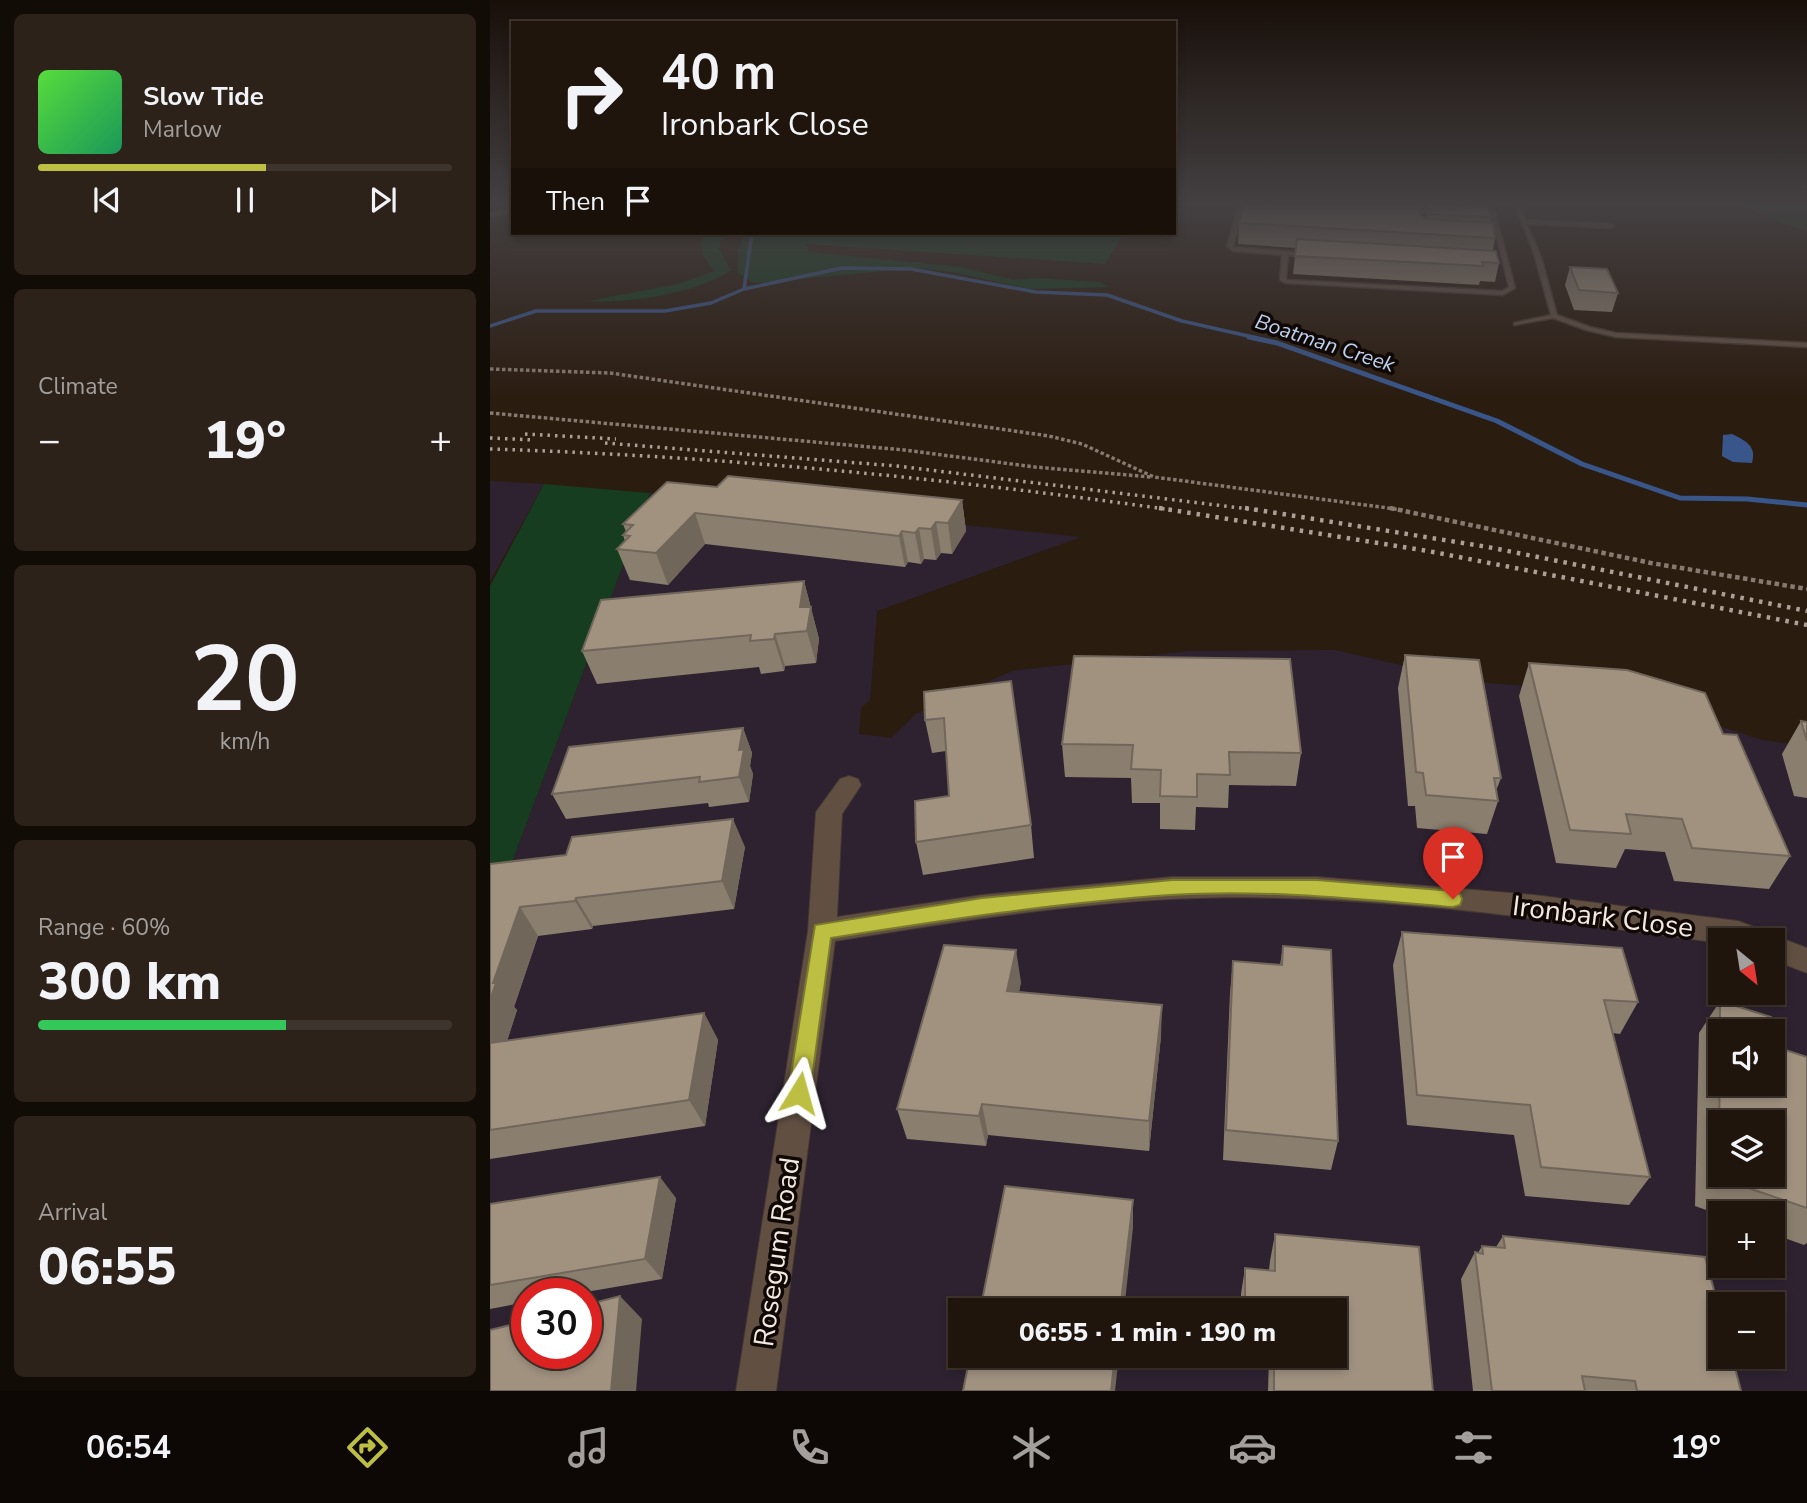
<!DOCTYPE html>
<html lang="en">
<head>
<meta charset="utf-8">
<style>
	body { margin:0; font-family:"Nunito Sans",sans-serif; background:#2d221a; color:#f1f3f6; height:100vh; display:flex; flex-direction:column; font-size:26px; white-space:nowrap }
	* { box-sizing:border-box; margin:0 }
	p { font-size:23px; color:#a29f9d }
	.icon { flex:none; width:38px; height:38px; fill:none; stroke:currentColor; stroke-width:2; stroke-linecap:round; stroke-linejoin:round }
	.map { position:relative; flex:1; overflow:hidden }
	.drawer { display:flex; flex-direction:column; gap:14px; padding:14px; background:#120c07; width:490px }
	.drawer>* { flex:none }
	.hud { position:absolute; left:21px; top:21px; width:665px; height:214px; border-radius:0px; box-shadow:0 4px 10px #0003,0 0 0 2px #3d342d; background:#20150c; color:#f1f3f6; overflow:hidden }
	.needle { width:46px; rotate:150deg }
	.buttons { position:absolute; left:1218px; top:928px; display:grid; gap:14px }
	.buttons a { display:grid; place-items:center; width:77px; height:77px; border-radius:0px; background:#20150c; box-shadow:0 4px 10px #0003,0 0 0 2px #3d342d; font-size:35px }
	.speed { position:absolute; left:21px; top:1278px; display:flex; gap:14px; font-size:35px; font-weight:700; text-align:center }
	.speed>* { display:grid; place-content:center; width:91px; height:91px; border-radius:50%; background:#20150c; box-shadow:0 4px 10px #0003,0 0 0 2px #3d342d; line-height:1 }
	.speed .limit { border:10px solid #d22; background:#fff; color:#111 }
	.pin { position:absolute; display:grid; place-items:center; width:60px; height:60px; color:#fff; margin:-72px -30px; border-radius:50% 50% 50% 0; rotate:-45deg; box-shadow:0 0 7px #0007 }
	.pin .icon { rotate:45deg }
	.me { position:absolute; width:77px; margin:-38px; rotate:8deg; stroke-linejoin:round; filter:drop-shadow(0 0 5px #0008) }
	.turn { display:flex; align-items:center; gap:24px; height:147px; padding:0 35px; font-size:32px }
	.turn .icon { width:91px; height:91px; stroke-width:2.5 }
	.turn b { display:block; font-size:49px; line-height:60px }
	.then { display:flex; align-items:center; height:66px; padding:0 35px; background:#0003; gap:14px; font-size:26px }
	.big { font-size:52px; font-weight:800; line-height:1.1 }
	.drawer .tile { flex:1; display:flex; flex-direction:column; justify-content:center; gap:10px; min-width:0; padding:0 24px; border-radius:10px; background:#2d221a }
	.drawer .dial { align-items:center; gap:0 }
	.dial b { font-size:91px; line-height:1 }
	.song { display:flex; align-items:center; gap:21px }
	.cover { width:84px; height:84px; border-radius:10px; background:linear-gradient(135deg,hsl(110 70% 55%),hsl(150 70% 35%)) }
	.played { height:7px; border-radius:4px; background:linear-gradient(90deg,#bdbf43 55%,#3d342d 55%) }
	.keys { display:flex; justify-content:space-around; direction:ltr }
	.heat { display:flex; justify-content:space-between; align-items:center; font-size:38px; direction:ltr }
	.charge { height:10px; border-radius:5px; background:linear-gradient(90deg,#34c759 60%,#3d342d 0) }
	.trip { position:absolute; left:458px; top:1298px; width:399px; height:70px; border-radius:0px; background:#20150c; box-shadow:0 4px 10px #0003,0 0 0 2px #3d342d; font-weight:800; line-height:70px; text-align:center }
	.tabs { display:flex; height:112px; justify-content:space-around; align-items:center; background:#0d0805; color:#a29f9d }
	.tabs .icon { width:49px; height:49px }
	.tabs .current { color:#bdbf43 }
	.tabs b { font-size:32px; color:#f1f3f6 }
	main { display:flex; flex:1; min-height:0 }
	.map>svg:first-child { display:block }
	.industrial { fill:#2e2230; fill-rule:evenodd }
	.green { fill:#173d21 }
	.water { fill:#39568b }
	.lines { fill:none; stroke-linecap:round; stroke-linejoin:round }
	.stream-far1 { stroke:#39568b; stroke-width:3.5 }
	.stream { stroke:#39568b; stroke-width:5 }
	.service-casing { stroke:#443832; stroke-width:3 }
	.minor-casing { stroke:#443832; stroke-width:2 }
	.path-far1 { stroke:#877a70; stroke-width:3.5; stroke-dasharray:3.5 2.5; stroke-linecap:butt }
	.path { stroke:#877a70; stroke-width:4.5; stroke-dasharray:4.5 3.5; stroke-linecap:butt }
	.service { fill:#614f42; fill-rule:evenodd }
	.minor { fill:#614f42; fill-rule:evenodd }
	.rail-far1 { stroke:#ada097; stroke-width:3.5; stroke-dasharray:2.5 5; stroke-linecap:butt }
	.rail { stroke:#ada097; stroke-width:4.5; stroke-dasharray:3.5 6; stroke-linecap:butt }
	.wall { fill:#8a7e6e; fill-rule:evenodd }
	.shaded-wall { fill:#71665a }
	.building { fill:#a19280; stroke:#71665a; stroke-width:2; fill-rule:evenodd }
	.route { fill:#bdbf43; stroke:#7b7c2c; stroke-width:2 }
	.labels { text-anchor:middle; stroke-width:7; stroke-linejoin:round; paint-order:stroke }
	.far-water-label { font-size:21px; font-style:italic; fill:#bed0f1; stroke:#0f0804 }
	.near-street-label { font-size:28px; fill:#f4e9e1; stroke:#0f0804 }
</style>
</head>
<body>
<main>
<section class="drawer">
<div class="tile">
<div class="song"><i class="cover"></i><div><b>Slow Tide</b><p>Marlow</p></div></div>
<div class="played"></div>
<div class="keys"><svg class="icon" aria-label="previous" viewBox="0 0 24 24"><path d="M18 5L8 12l10 7zM5 5v14"/></svg><svg class="icon" aria-label="pause" viewBox="0 0 24 24"><path d="M8 5v14M16 5v14"/></svg><svg class="icon" aria-label="next" viewBox="0 0 24 24"><path d="M6 5l10 7-10 7zM19 5v14"/></svg></div>
</div>
<div class="tile"><p>Climate</p>
<div class="heat"><a>−</a><b class="big">19°</b><a>+</a></div>
</div>
<div class="tile dial"><b>20</b><p>km/h</p></div>
<div class="tile"><p>Range · 60%</p><b class="big">300 km</b><div class="charge"></div></div>
<div class="tile"><p>Arrival</p><b class="big">06:55</b></div>
</section>
<div class="map">
<svg width="1317" height="1391" viewBox="0 0 1317 1391">
	<rect width="100%" height="100%" fill="#2b1c10"/>
	<path class="industrial" d="M 0,481 L 54,484 L 0,581 Z
		M 160,493 L 591,537 L 387,611 L 380,700 L 371,708 L 369,734 L 401,738 L 426,714 L 522,671 L 700,651 L 845,650 L 985,682 L 1129,693 L 1272,740 L 1317,746 L 1317,1391 L 0,1391 L 0,921 ZM 1230,940 L 1283,940 L 1283,992 L 1230,992 ZM 1230,1031 L 1283,1031 L 1283,1083 L 1230,1083 ZM 1230,1122 L 1283,1122 L 1283,1174 L 1230,1174 ZM 1230,1213 L 1283,1213 L 1283,1265 L 1230,1265 ZM 37,1293 L 96,1293 L 96,1353 L 37,1353 ZM 1230,1304 L 1283,1304 L 1283,1356 L 1230,1356 ZM 471,1311 L 845,1311 L 845,1356 L 471,1356 Z"/>
	<path class="green" d="M 1249,204 L 1317,204 L 1317,231 L 1291,223 Z
		M 221,233 L 239,233 L 231,241 L 229,249 L 241,270 C 209,293 137,304 98,301 L 188,284 L 224,271 L 213,256 L 210,241 Z
		M 255,233 L 634,233 L 615,264 L 316,244 L 319,252 L 471,267 L 524,280 L 545,278 L 610,282 L 619,287 L 539,289 L 462,272 L 427,268 L 263,283 L 248,273 L 248,250 Z
		M 54,484 L 160,493 L 0,921 L 0,586 Z"/>
	<path class="water" d="M 1242,434 C 1256,441 1267,446 1262,463 L 1243,462 L 1232,456 L 1233,435 Z"/>
	<g class="lines">
		<path class="stream-far1" d="M 254,289 L 262,233
			M 0,326 L 46,311 L 175,311 L 221,303 L 254,289 L 352,268 L 421,269 L 546,292 L 617,295 L 692,321 L 767,338"/>
		<path class="stream" d="M 759,337 L 787,343 L 1007,421 L 1092,464 L 1190,498 L 1257,499 L 1317,505"/>
		<defs>
			<path id="service" d="M 747,204 L 752,204 L 754,207 L 743,246 L 745,247 L 818,253 L 821,255 L 818,257 L 798,255 L 796,279 L 798,280 L 1012,291 L 1019,287 L 998,204 L 1003,204 L 1025,288 L 1013,295 L 795,283 L 790,280 L 792,255 L 743,251 L 737,246 L 748,207 Z
				M 1025,204 L 1030,204 L 1036,220 L 1121,224 L 1124,226 L 1121,228 L 1037,224 L 1051,257 L 1067,315 L 1100,327 L 1126,333 L 1317,343 L 1317,347 L 1126,337 L 1096,330 L 1063,318 L 1024,325 L 1024,323 L 1061,315 L 1045,257 Z
				M 23,209 L 23,212 L 0,217 L 0,213 Z"/>
			<path id="minor" d="M 359,776 L 368,779 L 371,785 L 352,814 L 347,917 L 492,895 L 682,877 L 827,877 L 1044,895 L 1248,921 L 1275,931 L 1278,937 L 1283,935 L 1317,948 L 1317,973 L 1283,960 L 1283,940 L 1230,940 L 1230,943 C 1052,919 861,890 681,899 C 569,905 456,923 345,941 L 286,1391 L 246,1391 L 318,931 L 326,812 L 350,779 Z"/>
		</defs>
		<use href="#service" class="service-casing"/>
		<use href="#minor" class="minor-casing"/>
		<path class="path-far1" d="M 0,369 L 120,373 L 559,436 L 592,444 L 664,477 L 913,510
			M 0,413 L 414,450 L 545,467 L 661,477"/>
		<path class="path" d="M 900,508 L 1161,563 L 1317,589"/>
		<use href="#service" class="service"/>
		<use href="#minor" class="minor"/>
		<path class="rail-far1" d="M 35,434 L 126,439
			M 0,438 L 45,440
			M 115,443 L 407,466 L 767,510
			M 0,449 C 228,456 456,478 682,510"/>
		<path class="rail" d="M 669,508 L 938,551 L 1317,625
			M 755,508 L 998,547 L 1317,611"/>
	</g>
	<path class="wall" d="M 754,204 L 979,204 L 979,206 L 1001,217 L 1000,223 L 1005,238 L 1003,250 L 1009,263 L 1005,282 L 990,281 L 989,285 L 803,274 L 806,248 L 748,244 L 749,223 ZM 937,212 L 936,218 L 931,215 Z
		M 1080,267 L 1128,293 L 1122,312 L 1084,310 L 1075,285 Z
		M 227,487 L 472,500 L 476,531 L 462,554 L 451,553 L 446,560 L 434,559 L 431,564 L 418,562 L 415,567 L 215,544 L 178,585 L 140,580 L 127,549 L 135,541 L 133,535 L 136,532 L 133,524 Z
		M 314,581 L 329,639 L 326,663 L 295,666 L 294,671 L 271,674 L 269,667 L 107,684 L 92,651 Z
		M 915,655 L 1011,778 L 1006,791 L 1008,801 L 997,834 L 927,828 L 925,806 L 918,806 L 908,688 Z
		M 584,656 L 811,753 L 806,786 L 739,785 L 738,808 L 706,807 L 705,830 L 670,829 L 670,803 L 642,803 L 641,778 L 575,777 L 572,744 Z
		M 1039,663 L 1233,734 L 1300,856 L 1279,889 L 1184,881 L 1175,852 L 1135,849 L 1126,868 L 1066,863 L 1029,696 Z
		M 434,692 L 541,825 L 544,858 L 433,875 L 426,842 L 459,796 L 456,751 L 442,753 L 435,720 Z
		M 1311,721 L 1317,722 L 1317,798 L 1304,796 L 1292,754 Z
		M 253,728 L 262,753 L 260,766 L 263,774 L 259,802 L 219,807 L 218,803 L 76,819 L 62,794 Z
		M 255,847 L 244,909 L 103,926 L 102,929 L 48,936 L 24,1007 L 27,1010 L 17,1041 L 214,1013 L 228,1040 L 215,1126 L 0,1159 L 0,864 Z
		M 912,932 L 1148,1002 L 1130,1034 L 1122,1033 L 1160,1177 L 1139,1205 L 1035,1196 L 1024,1135 L 917,1125 L 903,965 Z
		M 793,946 L 848,1141 L 841,1170 L 733,1160 L 740,993 L 743,961 L 790,965 Z
		M 531,982 L 529,992 L 671,1036 L 659,1151 L 498,1135 L 496,1146 L 417,1139 L 407,1109 Z
		M 1230,1001 L 1230,1031 L 1317,1057 L 1317,1243 L 1314,1245 L 1283,1234 L 1283,1213 L 1230,1213 L 1230,1215 L 1205,1206 L 1209,1033 Z
		M 186,1198 L 172,1279 L 90,1293 L 37,1293 L 37,1302 L 0,1309 L 0,1204 Z
		M 785,1234 L 943,1391 L 778,1391 L 779,1356 L 845,1356 L 845,1311 L 751,1311 L 751,1294 L 755,1268 L 779,1270 L 780,1261 Z
		M 1013,1236 L 1251,1391 L 983,1391 L 971,1279 L 985,1252 L 988,1253 L 992,1246 L 1006,1247 Z"/>
	<path class="shaded-wall" d="M 927,204 L 938,204 L 937,212 L 925,218 Z
		M 472,500 L 476,531 L 462,554 L 458,523 Z
		M 205,513 L 215,544 L 178,585 L 166,553 Z
		M 446,522 L 451,553 L 446,560 L 441,529 Z
		M 429,528 L 434,559 L 431,564 L 425,533 Z
		M 412,531 L 418,562 L 415,567 L 409,536 Z
		M 314,581 L 329,639 L 326,663 L 310,607 Z
		M 285,634 L 295,666 L 294,671 L 284,639 Z
		M 253,728 L 262,753 L 260,766 L 263,774 L 259,802 L 249,777 L 249,750 Z
		M 243,819 L 255,847 L 244,909 L 232,881 Z
		M 86,898 L 103,926 L 102,929 L 85,901 Z
		M 30,907 L 48,936 L 24,1007 L 27,1010 L 7,1072 L 0,1064 L 0,1000 L 3,983 Z
		M 526,950 L 531,982 L 522,1023 L 517,991 Z
		M 672,1005 L 671,1036 L 659,1151 L 659,1121 Z
		M 214,1013 L 228,1040 L 215,1126 L 199,1100 Z
		M 492,1104 L 498,1135 L 496,1146 L 489,1116 Z
		M 170,1177 L 186,1198 L 172,1279 L 155,1259 Z
		M 643,1200 L 643,1228 L 634,1311 L 630,1311 Z
		M 130,1296 L 152,1319 L 146,1391 L 121,1391 Z
		M 625,1356 L 629,1356 L 625,1391 L 621,1391 Z"/>
	<path class="building" d="M 754,204 L 929,204 L 930,215 L 936,219 L 1003,223 L 1005,238 L 749,223 Z
		M 941,204 L 999,207 L 1001,217 L 941,214 L 938,206 Z
		M 807,239 L 1006,251 L 1009,263 L 992,262 L 993,266 L 805,256 Z
		M 1080,267 L 1117,269 L 1128,293 L 1089,290 Z
		M 238,476 L 472,500 L 458,523 L 446,522 L 441,529 L 429,528 L 425,533 L 412,531 L 409,536 L 205,513 L 166,553 L 127,549 L 140,536 L 133,535 L 143,525 L 133,524 L 177,482 L 227,487 Z
		M 314,581 L 310,607 L 321,607 L 317,631 L 285,634 L 284,639 L 260,641 L 261,635 L 92,651 L 111,600 Z
		M 915,655 L 989,660 L 1011,778 L 1004,778 L 1008,801 L 936,795 L 933,773 L 926,772 Z
		M 584,656 L 800,659 L 811,753 L 739,752 L 740,775 L 707,774 L 707,797 L 670,796 L 671,770 L 641,769 L 643,745 L 572,744 Z
		M 1039,663 L 1137,670 L 1215,693 L 1233,734 L 1247,735 L 1300,856 L 1202,848 L 1192,819 L 1136,814 L 1141,834 L 1080,830 Z
		M 521,681 L 541,825 L 426,842 L 425,801 L 459,796 L 454,718 L 435,720 L 434,692 Z
		M 1311,721 L 1317,722 L 1317,741 Z
		M 253,728 L 249,750 L 254,749 L 249,777 L 209,782 L 210,777 L 62,794 L 79,747 Z
		M 243,819 L 232,881 L 86,898 L 85,901 L 30,907 L 3,983 L 6,983 L 0,1000 L 0,864 L 76,855 L 82,837 Z
		M 912,932 L 1132,948 L 1148,1002 L 1114,1000 L 1160,1177 L 1051,1167 L 1040,1105 L 927,1095 Z
		M 454,945 L 526,950 L 517,991 L 672,1005 L 659,1121 L 492,1104 L 489,1116 L 407,1109 Z
		M 793,946 L 841,950 L 848,1141 L 736,1130 L 743,961 L 792,965 Z
		M 1230,1001 L 1281,1017 L 1282,1031 L 1230,1031 L 1230,1083 L 1283,1083 L 1283,1046 L 1317,1057 L 1317,1208 L 1229,1178 ZM 1230,1122 L 1283,1122 L 1283,1174 L 1230,1174 Z
		M 214,1013 L 199,1100 L 0,1130 L 0,1043 Z
		M 170,1177 L 155,1259 L 0,1285 L 0,1204 Z
		M 515,1186 L 643,1200 L 630,1311 L 490,1311 Z
		M 785,1234 L 929,1247 L 943,1391 L 784,1391 L 784,1356 L 845,1356 L 845,1311 L 784,1311 L 784,1309 L 755,1306 L 755,1268 L 785,1271 Z
		M 1013,1236 L 1215,1257 L 1230,1312 L 1230,1356 L 1242,1356 L 1251,1391 L 1147,1391 L 1145,1381 L 1092,1376 L 1095,1391 L 1002,1391 L 985,1252 L 993,1254 L 992,1246 L 1015,1248 Z
		M 130,1296 L 121,1391 L 0,1391 L 0,1330 L 37,1321 L 37,1353 L 96,1353 L 96,1305 Z
		M 480,1356 L 625,1356 L 621,1391 L 473,1391 Z"/>
	<linearGradient id="sky" x2="0" y2="1"><stop stop-color="#180f09"/><stop offset="0.51" stop-color="#444042"/><stop offset="1" stop-color="#444042" stop-opacity="0"/></linearGradient>
	<rect width="1317" height="399" fill="url(#sky)"/>
	<path class="route" d="M 682,880 L 827,880 L 963,891 L 970,894 L 972,899 L 970,905 L 963,907 C 869,899 774,889 680,895 C 566,903 454,920 341,938 L 320,1093 L 317,1101 L 309,1104 L 301,1101 L 298,1093 L 325,925 L 492,898 Z"/>
	<g class="labels">
		<g class="far-water-label">
			<text transform="translate(835 343) rotate(18)" y="7">Boatman Creek</text>
		</g>
		<g class="near-street-label">
			<text transform="translate(1113 916) rotate(7)" y="10">Ironbark Close</text>
			<text transform="translate(286 1252) rotate(-82)" y="10">Rosegum Road</text>
		</g>
	</g>
</svg>
<div class="buttons">
<a><svg class="needle" viewBox="-14 -14 28 28"><path d="M0-13l5 13h-10z" fill="#e53935"/><path d="M0 13l5-13h-10z" fill="#a29f9d"/></svg></a>
<a><svg class="icon" aria-label="sound" viewBox="0 0 24 24"><path d="M4 9h4l5-4v14l-5-4H4zM17 9q2 3 0 6"/></svg></a>
<a><svg class="icon" aria-label="layers" viewBox="0 0 24 24"><path d="M12 4l9 5-9 5-9-5zM3 14l9 5 9-5"/></svg></a>
<a>+</a>
<a>−</a>
</div>
<div class="speed"><div class="limit">30</div></div>
<div class="pin" style="left:963px;top:899px;background:#d93025"><svg class="icon" aria-label="arrive" viewBox="0 0 24 24"><path d="M6 21V4h12l-3 4 3 4H6"/></svg></div>
<svg class="me" style="left:309px;top:1093px" viewBox="-20 -20 40 40"><path d="M0-17L14 15 0 8-14 15z" fill="#bdbf43" stroke="#fff" stroke-width="4"/></svg>
<div class="trip">06:55 · 1 min · 190 m</div>
<div class="hud">
<div class="turn"><svg class="icon" aria-label="right" viewBox="0 0 24 24"><path d="M7 20v-9h11M14 6l5 5-5 5"/></svg><div><b>40 m</b>Ironbark Close</div></div>
<div class="then">Then<svg class="icon" aria-label="arrive" viewBox="0 0 24 24"><path d="M6 21V4h12l-3 4 3 4H6"/></svg></div>
</div>
</div>
</main>
<nav class="tabs">
<b>06:54</b>
<svg class="icon current" aria-label="directions" viewBox="0 0 24 24"><path d="M12 3l9 9-9 9-9-9zM9 14v-3h6M13 9l2 2-2 2"/></svg>
<svg class="icon" aria-label="music" viewBox="0 0 24 24"><path d="M9 18V5l10-2v13"/><circle cx="6" cy="18" r="3"/><circle cx="16" cy="16" r="3"/></svg>
<svg class="icon" aria-label="phone" viewBox="0 0 24 24"><path d="M5 4h4l2 5-3 2q2 4 5 5l2-3 5 2v4C11 20 4 13 5 4z"/></svg>
<svg class="icon" aria-label="climate" viewBox="0 0 24 24"><path d="M12 3v18M4 7l16 10M4 17L20 7"/></svg>
<svg class="icon" aria-label="car" viewBox="0 0 24 24"><path d="M5 17H2v-5l4-1 3-4h7l3 4 3 1v5h-3M9 17h6M6 11h13"/><circle cx="7" cy="17" r="2"/><circle cx="17" cy="17" r="2"/></svg>
<svg class="icon" aria-label="filters" viewBox="0 0 24 24"><path d="M4 7h16M4 17h16"/><circle cx="9" cy="7" r="2"/><circle cx="15" cy="17" r="2"/></svg>
<b>19°</b>
</nav>
</body>
</html>
